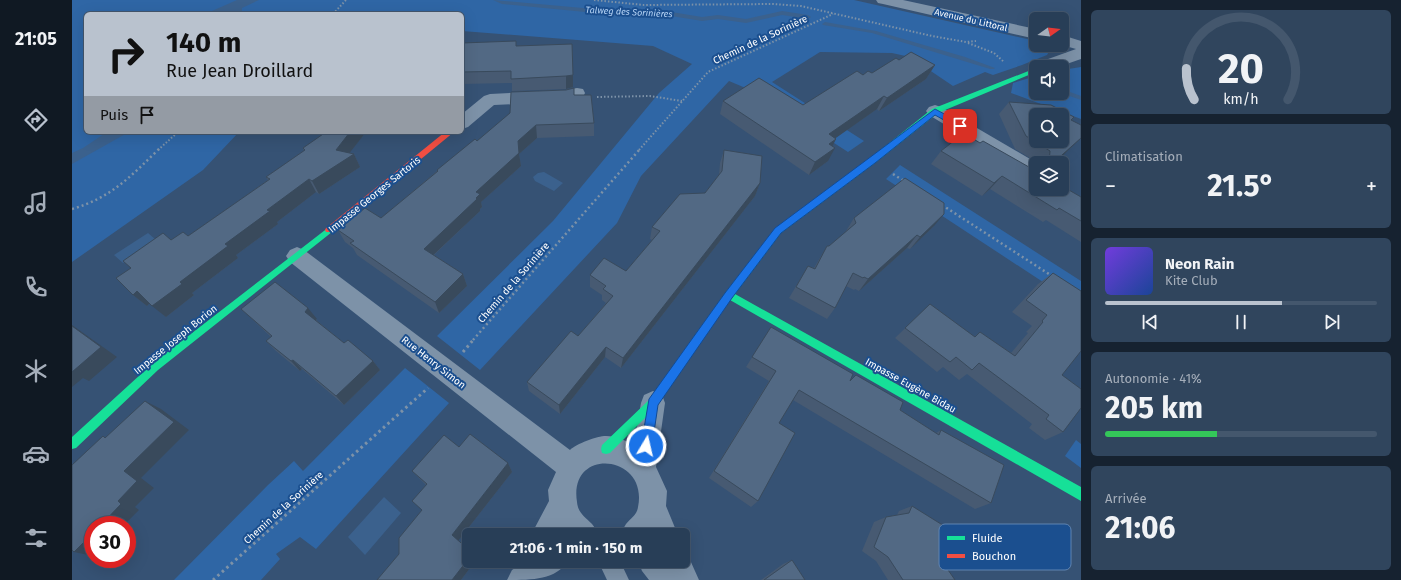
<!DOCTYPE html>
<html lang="fr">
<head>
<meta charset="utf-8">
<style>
	body { margin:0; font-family:"Fira Sans",sans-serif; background:#30455d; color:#f1f3f6; height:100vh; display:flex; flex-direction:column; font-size:15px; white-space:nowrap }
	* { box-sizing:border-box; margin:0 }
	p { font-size:13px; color:#a5aeba }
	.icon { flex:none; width:22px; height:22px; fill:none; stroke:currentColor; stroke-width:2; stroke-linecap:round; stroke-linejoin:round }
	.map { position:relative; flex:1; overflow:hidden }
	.drawer { display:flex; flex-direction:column; gap:10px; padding:10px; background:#162230; width:320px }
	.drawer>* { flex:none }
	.hud { position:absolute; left:12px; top:12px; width:380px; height:122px; border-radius:6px; box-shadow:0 4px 16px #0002,0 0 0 1px #44576d; background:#b9c2ce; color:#111; overflow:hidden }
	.needle { width:26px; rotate:76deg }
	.fabs { position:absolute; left:957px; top:12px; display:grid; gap:8px }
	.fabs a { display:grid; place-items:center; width:40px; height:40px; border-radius:6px; background:#283e57; box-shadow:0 4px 16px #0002,0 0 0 1px #44576d; font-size:20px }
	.speed { position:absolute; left:12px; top:516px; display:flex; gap:8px; font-size:20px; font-weight:700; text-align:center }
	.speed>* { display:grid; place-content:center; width:52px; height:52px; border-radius:50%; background:#283e57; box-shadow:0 4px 16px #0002,0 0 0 1px #44576d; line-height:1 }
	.speed .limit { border:6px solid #d22; background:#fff; color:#111 }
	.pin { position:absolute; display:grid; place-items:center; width:34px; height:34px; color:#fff; margin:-17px; border-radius:8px; box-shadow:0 2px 6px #0006 }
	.me { position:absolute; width:44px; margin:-22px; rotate:9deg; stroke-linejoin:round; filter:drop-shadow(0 0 3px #0008) }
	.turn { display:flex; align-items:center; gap:14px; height:84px; padding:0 16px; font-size:18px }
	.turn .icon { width:52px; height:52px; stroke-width:2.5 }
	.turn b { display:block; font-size:28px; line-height:34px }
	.then { display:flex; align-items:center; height:38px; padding:0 16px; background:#0003; gap:8px; font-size:15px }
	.big { font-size:30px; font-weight:700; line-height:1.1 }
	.drawer .widget { flex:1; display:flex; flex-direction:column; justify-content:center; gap:6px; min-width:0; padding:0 14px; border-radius:6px; background:#30455d }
	.drawer .dial { align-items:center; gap:0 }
	.dial svg { height:104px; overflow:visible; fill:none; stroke:#44576d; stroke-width:7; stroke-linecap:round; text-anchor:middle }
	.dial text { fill:#f1f3f6; stroke:none }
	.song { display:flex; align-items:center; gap:12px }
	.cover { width:48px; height:48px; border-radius:6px; background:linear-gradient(135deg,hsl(260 70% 55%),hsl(220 70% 35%)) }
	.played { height:4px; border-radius:2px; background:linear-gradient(90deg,#b9c2ce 65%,#44576d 65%) }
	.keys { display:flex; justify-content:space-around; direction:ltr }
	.heat { display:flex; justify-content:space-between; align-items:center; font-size:22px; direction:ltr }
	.charge { height:6px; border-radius:3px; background:linear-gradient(90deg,#34c759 41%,#44576d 0) }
	.trip { position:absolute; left:390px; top:528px; width:228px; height:40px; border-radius:6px; background:#283e57; box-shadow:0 4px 16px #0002,0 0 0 1px #44576d; font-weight:700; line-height:40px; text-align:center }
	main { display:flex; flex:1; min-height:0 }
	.menu { display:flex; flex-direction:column; width:72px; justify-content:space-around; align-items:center; background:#101923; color:#a5aeba }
	.menu .icon { width:28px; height:28px }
	.menu .current { color:#b9c2ce }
	.menu b { font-size:18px; color:#f1f3f6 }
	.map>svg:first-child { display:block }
	.green { fill:#2f66a5 }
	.water { fill:#3b618d }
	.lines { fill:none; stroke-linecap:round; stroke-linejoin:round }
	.stream { fill:#3b618d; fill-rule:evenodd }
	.path-far2 { stroke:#7d92a8; stroke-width:2; stroke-dasharray:1.5 2; stroke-linecap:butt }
	.path-far1 { stroke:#7d92a8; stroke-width:2.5; stroke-dasharray:2 3; stroke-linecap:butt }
	.path { stroke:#7d92a8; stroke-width:3; stroke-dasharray:2.5 3.5; stroke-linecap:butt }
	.lane { fill:#7d92a8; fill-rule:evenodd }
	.street { fill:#7d92a8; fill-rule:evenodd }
	.fast { fill:#16e098; fill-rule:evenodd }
	.jam { fill:#f24e42; fill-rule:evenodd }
	.wall { fill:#475a72 }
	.shaded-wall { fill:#394a5c }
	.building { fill:#526984; stroke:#394a5c; fill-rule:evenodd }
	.route { fill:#1a73e8; stroke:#114b97 }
	.labels { text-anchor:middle; stroke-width:4; stroke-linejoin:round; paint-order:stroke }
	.far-water-label { font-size:9px; font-style:italic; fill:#b5d3f5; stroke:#1b4f8f }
	.far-street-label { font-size:9px; fill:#fff; stroke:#1b4f8f }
	.street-label { font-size:10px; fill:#fff; stroke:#1b4f8f }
	.key { fill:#1b4f8f; stroke:#5f84b1; stroke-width:1 }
	.key-label { font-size:11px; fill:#fff }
</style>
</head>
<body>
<main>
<nav class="menu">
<b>21:05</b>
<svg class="icon current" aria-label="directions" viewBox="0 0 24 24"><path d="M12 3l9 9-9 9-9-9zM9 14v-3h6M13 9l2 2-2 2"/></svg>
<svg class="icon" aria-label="music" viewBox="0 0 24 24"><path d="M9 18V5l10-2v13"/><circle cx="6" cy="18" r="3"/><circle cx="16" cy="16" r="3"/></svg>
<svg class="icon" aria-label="phone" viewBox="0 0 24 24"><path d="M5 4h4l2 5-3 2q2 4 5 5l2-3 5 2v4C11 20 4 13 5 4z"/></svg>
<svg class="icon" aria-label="climate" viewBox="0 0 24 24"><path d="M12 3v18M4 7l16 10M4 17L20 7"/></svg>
<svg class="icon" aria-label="car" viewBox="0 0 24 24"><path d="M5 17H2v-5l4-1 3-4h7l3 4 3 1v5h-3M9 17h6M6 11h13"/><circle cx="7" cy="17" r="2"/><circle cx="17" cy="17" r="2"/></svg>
<svg class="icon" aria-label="filters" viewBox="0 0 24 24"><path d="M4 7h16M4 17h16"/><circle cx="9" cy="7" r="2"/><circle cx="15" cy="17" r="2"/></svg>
</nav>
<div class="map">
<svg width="1009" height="580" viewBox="0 0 1009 580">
	<rect width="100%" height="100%" fill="#365274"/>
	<path class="green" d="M 0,0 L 782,0 L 964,41 L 964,45 L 973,45 L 978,50 L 975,55 L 950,65 L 921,75 L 913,72 L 881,86 L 838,57 L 820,53 L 748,52 L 700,82 L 792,141 L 776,152 L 683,92 L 657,81 L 569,176 L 545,223 L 408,370 L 365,336 L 481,221 L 587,93 L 620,64 L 581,46 L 390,31 L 390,14 L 14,14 L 14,132 L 167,132 L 131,170 L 0,262 Z
		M 1009,67 L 1009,119 L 939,93 L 941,83 L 964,76 L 964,93 L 990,93 L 990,70 Z
		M 828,165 L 1009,281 L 1009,307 L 814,179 Z
		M 333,368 L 377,403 L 244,549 L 228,537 L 204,554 L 208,559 L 189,580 L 102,580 L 196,485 L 222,461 L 231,471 Z
		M 1004,440 L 1009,444 L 1009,468 L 993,456 Z"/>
	<path class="water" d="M 165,0 L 187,0 L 170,8 L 170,13 L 168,14 L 133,14 Z
		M 35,132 L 57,132 L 0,164 L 0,153 L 11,148 Z
		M 472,172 L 491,183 L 482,191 L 463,181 L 461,177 L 466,173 Z
		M 76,233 L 84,240 L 51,263 L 42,255 Z
		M 312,497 L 329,513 L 293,555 L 276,537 Z"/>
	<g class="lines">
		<path class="stream" d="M 421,0 L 544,11 L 587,10 L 630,17 L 646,15 L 674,19 L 710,11 L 736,15 L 739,17 L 736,19 L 710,15 L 674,23 L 646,19 L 630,21 L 587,14 L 544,15 L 430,4 Z
			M 753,22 L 804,31 L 893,57 L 923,68 L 922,69 L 918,69 L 800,33 L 751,25 L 750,24 Z
			M 990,89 L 1009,96 L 1009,100 L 989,93 Z"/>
		<path class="path-far2" d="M 522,0 L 572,5 L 701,4 L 729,6 L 860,36 L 894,42 L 904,41
			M 261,14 L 274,0
			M 896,43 L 922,53 L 932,62
			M 525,97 L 578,96 L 610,101
			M 86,150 L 106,132
			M 567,150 L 636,72 L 761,14"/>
		<path class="path-far1" d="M 821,174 L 832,181
			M 870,205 L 980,276
			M 0,209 C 39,198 59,176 87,149
			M 401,340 L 568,149"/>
		<path class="path" d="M 391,352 L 402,339
			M 141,580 L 356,388"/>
		<path class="lane" d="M 526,561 L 548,561 L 557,580 L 535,580 Z"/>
		<path class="street" d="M 804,0 L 831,0 L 964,29 L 964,39 L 811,4 L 806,3 Z
			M 990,35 L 1009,41 L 1009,59 L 986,67 L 964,67 L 964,69 L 963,67 L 965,63 L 1004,49 L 990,45 Z
			M 505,88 L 511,89 L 513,93 L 511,97 L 494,102 L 422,105 L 396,127 L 390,129 L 390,114 L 412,96 L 418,94 L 494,90 Z
			M 863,105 L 869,107 L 965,163 L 964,163 L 964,178 L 957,176 L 857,115 L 854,111 L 857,107 Z
			M 225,247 L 232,250 L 498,450 C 504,444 525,436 534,436 C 543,436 554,441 562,444 L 569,403 L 572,395 L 581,391 L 590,395 L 593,403 L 584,467 L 595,491 L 594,506 L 606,535 L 549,535 C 550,531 552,527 554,524 C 559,518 565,515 566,507 C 577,454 496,446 505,502 C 506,513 513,517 520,524 C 523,527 524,531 525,535 L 459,535 L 477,501 L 476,490 L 484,472 L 218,262 L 214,256 L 218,250 Z
			M 611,549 L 614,551 L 627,580 L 577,580 L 570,571 L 566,561 L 611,561 Z
			M 454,561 L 495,561 C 485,580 459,580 435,580 L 440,570 Z"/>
		<path class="fast" d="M 964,68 L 964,72 L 866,113 L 803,163 L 709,233 L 663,294 L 1009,487 L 1009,501 L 658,300 L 585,406 L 538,453 L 534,454 L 530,453 L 529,449 L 530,445 L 577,400 L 654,292 L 703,229 L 797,159 L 860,109 Z
			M 257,227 L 260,228 L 261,230 L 260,232 L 86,370 L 4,448 L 0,449 L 0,437 L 80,364 Z"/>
		<path class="jam" d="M 373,132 L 382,132 L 260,232 L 254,232 L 253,230 L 254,228 Z"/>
	</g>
	<path class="wall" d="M 390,43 L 444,46 L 500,44 L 501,87 L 494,89 L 440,91 L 440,83 L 390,84 Z
		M 827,60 L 863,65 L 854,79 L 807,111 L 805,109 L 763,138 L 764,139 L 760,146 L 756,161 L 737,175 L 648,114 L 651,101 L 731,105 L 791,75 L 800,73 Z
		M 502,95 L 522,123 L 522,136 L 465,138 L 447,154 L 449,166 L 409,202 L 410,207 L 408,209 L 408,211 L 362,255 L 391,274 L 395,286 L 367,313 L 285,255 L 281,248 L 273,242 L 266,230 L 309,218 L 365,171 L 365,170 L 405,141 Z
		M 937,102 L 1002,117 L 1000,120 L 1009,138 L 983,163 L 966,163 L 943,149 L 927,114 Z
		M 249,132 L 294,132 L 277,153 L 282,154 L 288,167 L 247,194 L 244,192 L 205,222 L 206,224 L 164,255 L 166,258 L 120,293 L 122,295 L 94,317 L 78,303 L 75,306 L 61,295 L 116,236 L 196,180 L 194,177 L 232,151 L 231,148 L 250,135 Z
		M 908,143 L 963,171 L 964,170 L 964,189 L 1009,197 L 1009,242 L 974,220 L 971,222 L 918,189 L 910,196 L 859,164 L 869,151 Z
		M 652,150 L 688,183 L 683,196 L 549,368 L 533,357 L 488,414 L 457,391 L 455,382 L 506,336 L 534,303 L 530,300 L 530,295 L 518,287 L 518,275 L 554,271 L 580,240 L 578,239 L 580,227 L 633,193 L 647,175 L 648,163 Z
		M 782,218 L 862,226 L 838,249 L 835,248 L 787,291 L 783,289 L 782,290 L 774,286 L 763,308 L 755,319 L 717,298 L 736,266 L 742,268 L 755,246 L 757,246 L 775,232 L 774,231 Z
		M 981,273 L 990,375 L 991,432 L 973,440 L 957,428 L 960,424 L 895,374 L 887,380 L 871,367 L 865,372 L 823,338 L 858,304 L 902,337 L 908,332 L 939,353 L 956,333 L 954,332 L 960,326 L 940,312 L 966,284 Z
		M 169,309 L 245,319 L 244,320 L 272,343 L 301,361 L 308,370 L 272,405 L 230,369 L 228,371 L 204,351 L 194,341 L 199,337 L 180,319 Z
		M 699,327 L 778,381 L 828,410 L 864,433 L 869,430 L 919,503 L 903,509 L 721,400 L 707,423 L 686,501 L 679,507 L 637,478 L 697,381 L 674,367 Z
		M 387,447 L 436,463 L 440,472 L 386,541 L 403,561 L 389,580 L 305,580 L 327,554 L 350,510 L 354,485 L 340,471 Z
		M 840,506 L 874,567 L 883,580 L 816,580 L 804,561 L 790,551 L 802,522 L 814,517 L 825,515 L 827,511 Z
		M 720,560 L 733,580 L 689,580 L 711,564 Z"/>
	<path class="shaded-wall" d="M 863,65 L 854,79 L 807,111 L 815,98 Z
		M 501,75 L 501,87 L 494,89 L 494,76 Z
		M 812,96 L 805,109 L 751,147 L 757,134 Z
		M 464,125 L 465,138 L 447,154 L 449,166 L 409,202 L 410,207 L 408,209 L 408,211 L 356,260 L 352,249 L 404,192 L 446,141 Z
		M 278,132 L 294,132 L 272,160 L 282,154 L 288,167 L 247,194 L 240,181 Z
		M 1009,138 L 983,163 L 981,163 Z
		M 764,139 L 758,151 L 763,148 L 756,161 L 737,175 L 743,162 L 757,144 Z
		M 930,176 L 918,189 L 910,196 L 922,183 Z
		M 237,179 L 244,192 L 205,222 L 206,224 L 164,255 L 166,258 L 120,293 L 122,295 L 94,317 L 80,306 L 153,244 L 195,210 Z
		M 688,183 L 683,196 L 549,368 L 551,358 Z
		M 872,214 L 862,226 L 838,249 L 848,237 Z
		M 845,235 L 835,248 L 787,291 L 796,279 Z
		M 391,274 L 395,286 L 367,313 L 363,302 Z
		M 65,291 L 79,302 L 75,306 L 61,295 Z
		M 236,308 L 245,319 L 241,322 L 233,312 Z
		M 0,325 L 45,357 L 17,381 L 11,378 L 0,387 Z
		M 534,347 L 533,357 L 488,414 L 487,405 Z
		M 221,360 L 230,369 L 228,371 L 219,361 Z
		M 301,361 L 308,370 L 272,405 L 264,396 Z
		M 73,401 L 89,409 L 117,430 L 69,478 L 82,488 L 63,507 L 67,510 L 52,525 L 29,525 L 46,501 L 52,471 Z
		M 436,463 L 440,472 L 386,541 L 380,535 Z
		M 21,533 L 21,556 L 2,552 Z
		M 397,558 L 397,561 L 403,561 L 389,580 L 380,580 Z"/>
	<path class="building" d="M 444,41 L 444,46 L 500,44 L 501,75 L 494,76 L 439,79 L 439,71 L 390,72 L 390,43 Z
		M 839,52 L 863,65 L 815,98 L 812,96 L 757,134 L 764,139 L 757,144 L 763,148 L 743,162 L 651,101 L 687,78 L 731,105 L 785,71 L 791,75 L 796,71 L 800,73 L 824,58 L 827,60 Z
		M 502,88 L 502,95 L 519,95 L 522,123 L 464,125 L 446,141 L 447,153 L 404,192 L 408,194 L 404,198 L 405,199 L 352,249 L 391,274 L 363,302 L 278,243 L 282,241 L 266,230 L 293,208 L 309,218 L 366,171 L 365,170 L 403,139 L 405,141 L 438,113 L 439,92 L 494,90 Z
		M 937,102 L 979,105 L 1002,117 L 999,120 L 1009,125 L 1009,138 L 981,163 L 977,163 L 978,151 L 954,136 ZM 964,115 L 990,115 L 990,141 L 964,141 Z
		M 254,132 L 278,132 L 264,150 L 282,154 L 240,181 L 237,179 L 195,210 L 198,211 L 153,244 L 156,246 L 108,282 L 110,284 L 80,306 L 65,291 L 61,295 L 44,278 L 59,268 L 51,261 L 91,233 L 99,240 L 111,232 L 116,236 L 198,179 L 194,177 L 233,150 L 231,148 Z
		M 892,133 L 908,143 L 911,141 L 964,171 L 964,189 L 990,189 L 990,186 L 1009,197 L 1009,221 L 987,208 L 985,210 L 930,176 L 922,183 L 869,151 Z
		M 652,150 L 690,156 L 688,183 L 551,358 L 534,347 L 487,405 L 455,382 L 499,331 L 506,336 L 541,296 L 531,289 L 534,286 L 518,275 L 532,258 L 554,271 L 588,231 L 580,227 L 608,194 L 633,193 L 650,171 Z
		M 833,178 L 872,203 L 872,214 L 848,237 L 845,235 L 796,279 L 792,277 L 791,278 L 781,273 L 763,308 L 724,287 L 736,266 L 743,269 L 755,246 L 757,246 L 784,223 L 782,218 Z
		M 981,273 L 1009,291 L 1009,351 L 990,375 L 1009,389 L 1009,408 L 991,432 L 974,419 L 977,415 L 907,363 L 900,370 L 884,357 L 878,362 L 833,328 L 858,304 L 903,337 L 908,332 L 943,356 L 971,322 L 970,321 L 975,315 L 954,300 Z
		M 203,282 L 236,308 L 233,312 L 272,343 L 276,340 L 301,361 L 264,396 L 221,360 L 219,361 L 194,341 L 200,336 L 169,309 Z
		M 0,326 L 29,347 L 0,372 Z
		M 699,327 L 781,374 L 778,381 L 784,375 L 831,402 L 828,410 L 867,435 L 869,430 L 932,465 L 919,503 L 727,390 L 707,423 L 723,433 L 686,501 L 642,471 L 704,371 L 680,357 Z
		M 73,401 L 102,422 L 52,471 L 65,481 L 46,501 L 49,504 L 29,525 L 21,525 L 21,533 L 2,552 L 0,550 L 0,465 L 31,436 L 33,438 Z
		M 398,434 L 436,463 L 380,535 L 397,550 L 397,558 L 380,580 L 305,580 L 327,554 L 327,538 L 350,510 L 340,501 L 355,484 L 340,471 L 372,435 L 387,447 Z
		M 840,506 L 885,534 L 874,567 L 883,580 L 831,580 L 816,557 L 802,547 L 814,517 L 837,513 Z
		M 720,560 L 733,580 L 692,580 Z"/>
	<path class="route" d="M 863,109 L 891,124 L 891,128 L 886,128 L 863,115 L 803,163 L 709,233 L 660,298 L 586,405 L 580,446 L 578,449 L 574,451 L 570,449 L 569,446 L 577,399 L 653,293 L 703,228 Z"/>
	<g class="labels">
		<g class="far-water-label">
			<text transform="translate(557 12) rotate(3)" y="3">Talweg des Sorinières</text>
		</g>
		<g class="far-street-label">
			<text transform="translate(899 20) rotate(13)" y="3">Avenue du Littoral</text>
		</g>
		<g class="street-label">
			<text transform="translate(688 39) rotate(-25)" y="4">Chemin de la Sorinière</text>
			<text transform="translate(302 194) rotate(-39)" y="4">Impasse Georges Sartoris</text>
			<text transform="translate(441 282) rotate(-49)" y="4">Chemin de la Sorinière</text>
			<text transform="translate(103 339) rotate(-39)" y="4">Impasse Joseph Borion</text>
			<text transform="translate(362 362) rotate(38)" y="4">Rue Henry Simon</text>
			<text transform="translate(839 385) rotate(29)" y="4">Impasse Eugène Bidau</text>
			<text transform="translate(211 507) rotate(-42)" y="4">Chemin de la Sorinière</text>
		</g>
	</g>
	<rect x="867" y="524" width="132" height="46" rx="6" class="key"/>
	<rect x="875" y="536" width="18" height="4" fill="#16e098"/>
	<rect x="875" y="554" width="18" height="4" fill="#f24e42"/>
	<g class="key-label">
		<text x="900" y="542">Fluide</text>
		<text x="900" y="560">Bouchon</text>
	</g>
</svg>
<div class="fabs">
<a><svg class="needle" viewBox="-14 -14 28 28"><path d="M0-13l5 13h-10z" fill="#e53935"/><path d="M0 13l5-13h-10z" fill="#a5aeba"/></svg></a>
<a><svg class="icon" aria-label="sound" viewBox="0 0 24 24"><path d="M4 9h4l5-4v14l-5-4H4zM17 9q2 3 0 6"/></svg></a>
<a><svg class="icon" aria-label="search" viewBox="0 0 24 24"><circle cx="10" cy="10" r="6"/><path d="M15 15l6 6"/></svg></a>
<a><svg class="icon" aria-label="layers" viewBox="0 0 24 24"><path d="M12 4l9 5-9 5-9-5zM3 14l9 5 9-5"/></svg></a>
</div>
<div class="speed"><div class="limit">30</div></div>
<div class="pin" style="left:888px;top:126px;background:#d93025"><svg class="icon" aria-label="arrive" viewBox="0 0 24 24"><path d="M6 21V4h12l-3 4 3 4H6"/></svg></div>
<svg class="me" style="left:574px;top:446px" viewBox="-20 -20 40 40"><circle r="17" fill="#1a73e8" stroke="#fff" stroke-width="3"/><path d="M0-11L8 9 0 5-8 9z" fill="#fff"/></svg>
<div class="trip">21:06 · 1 min · 150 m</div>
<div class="hud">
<div class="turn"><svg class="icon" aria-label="right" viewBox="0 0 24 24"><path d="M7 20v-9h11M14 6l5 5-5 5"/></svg><div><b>140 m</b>Rue Jean Droillard</div></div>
<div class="then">Puis<svg class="icon" aria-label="arrive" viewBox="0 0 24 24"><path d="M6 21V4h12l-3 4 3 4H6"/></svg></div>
</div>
</div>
<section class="drawer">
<div class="widget dial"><svg viewBox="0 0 100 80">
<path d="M14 69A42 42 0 1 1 86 69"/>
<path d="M14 69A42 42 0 0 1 8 45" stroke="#b9c2ce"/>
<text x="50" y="56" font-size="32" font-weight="700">20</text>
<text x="50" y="72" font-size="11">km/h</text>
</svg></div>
<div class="widget"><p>Climatisation</p>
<div class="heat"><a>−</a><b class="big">21.5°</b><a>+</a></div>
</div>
<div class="widget">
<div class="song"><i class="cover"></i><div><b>Neon Rain</b><p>Kite Club</p></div></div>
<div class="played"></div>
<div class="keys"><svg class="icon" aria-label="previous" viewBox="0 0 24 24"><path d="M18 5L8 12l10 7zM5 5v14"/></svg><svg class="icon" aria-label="pause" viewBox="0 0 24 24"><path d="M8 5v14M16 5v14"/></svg><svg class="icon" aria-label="next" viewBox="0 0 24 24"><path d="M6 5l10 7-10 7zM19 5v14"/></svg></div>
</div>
<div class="widget"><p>Autonomie · 41%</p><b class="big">205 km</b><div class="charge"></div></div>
<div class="widget"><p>Arrivée</p><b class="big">21:06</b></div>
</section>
</main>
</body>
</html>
